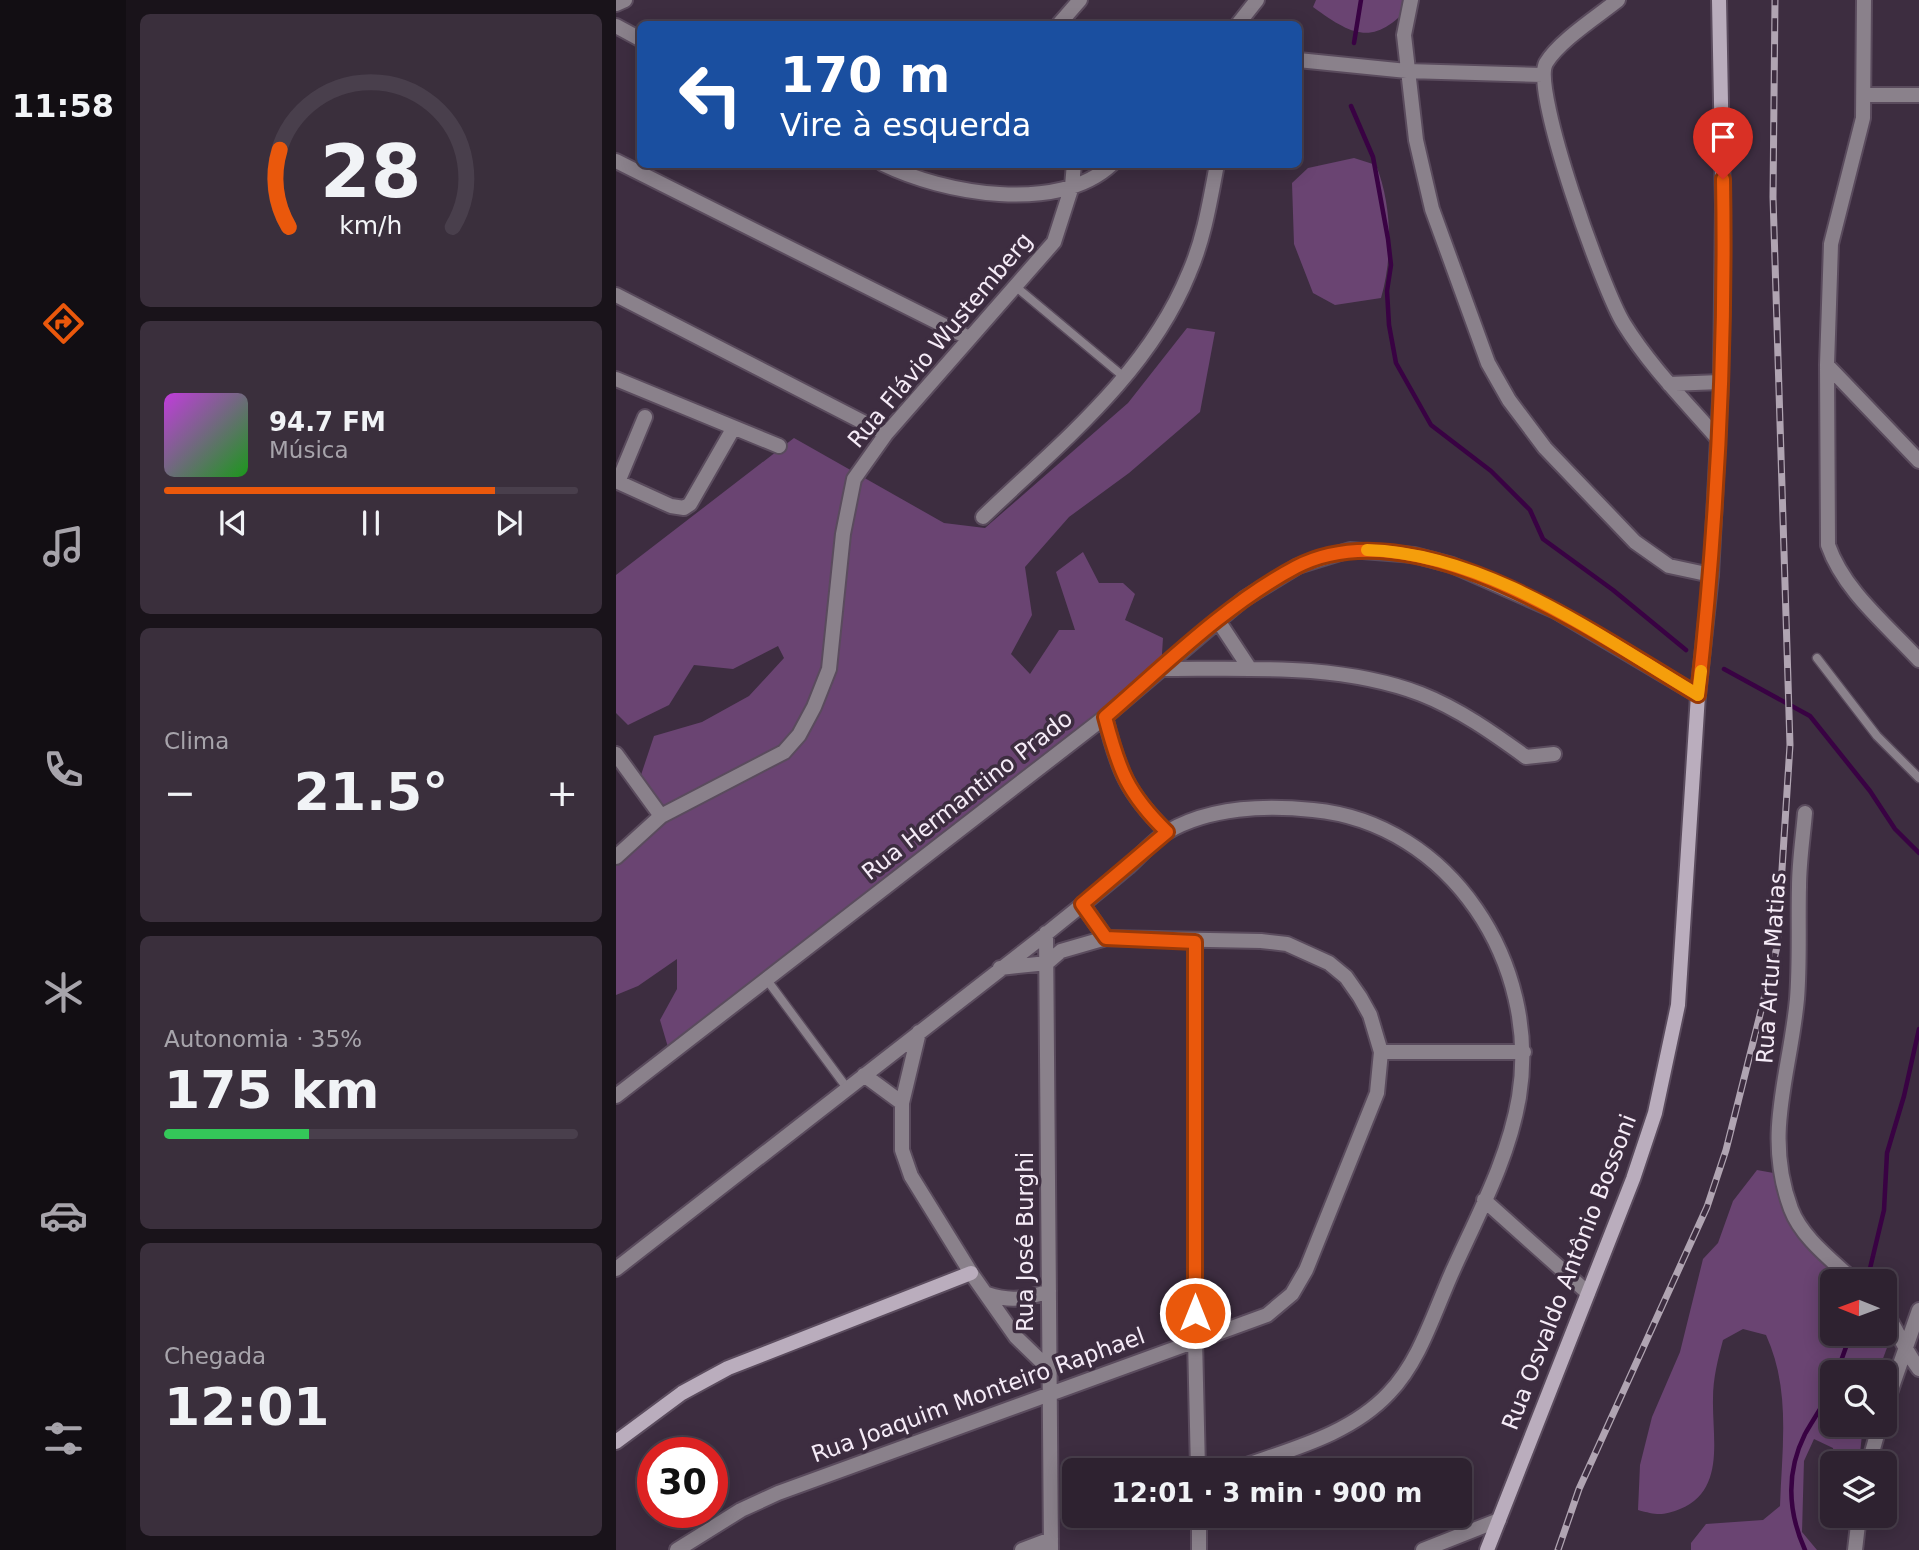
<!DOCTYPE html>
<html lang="pt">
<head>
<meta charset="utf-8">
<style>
	body { margin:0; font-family:"DejaVu Sans",sans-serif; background:#3a2f3c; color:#f1f3f6; height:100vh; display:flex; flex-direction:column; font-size:26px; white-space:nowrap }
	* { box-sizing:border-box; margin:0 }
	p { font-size:23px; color:#a7a4ab }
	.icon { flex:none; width:38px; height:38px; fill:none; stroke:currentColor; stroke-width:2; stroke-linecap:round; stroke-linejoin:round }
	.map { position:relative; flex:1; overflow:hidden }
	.details { display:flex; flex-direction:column; gap:14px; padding:14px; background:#19131a; width:490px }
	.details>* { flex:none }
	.hud { position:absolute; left:21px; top:21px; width:665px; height:147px; border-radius:10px; box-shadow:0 4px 18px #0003,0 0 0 2px #493f4c; background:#1a4fa0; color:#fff; overflow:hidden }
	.needle { width:46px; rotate:271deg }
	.controls { position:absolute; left:1204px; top:1269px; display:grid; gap:14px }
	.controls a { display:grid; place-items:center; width:77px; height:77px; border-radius:10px; background:#2e2230; box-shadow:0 4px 18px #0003,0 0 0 2px #493f4c; font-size:35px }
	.speed { position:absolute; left:21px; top:1437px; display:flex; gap:14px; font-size:35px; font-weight:700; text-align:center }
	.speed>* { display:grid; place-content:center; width:91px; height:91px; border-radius:50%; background:#2e2230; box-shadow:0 4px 18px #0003,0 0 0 2px #493f4c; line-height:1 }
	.speed .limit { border:10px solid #d22; background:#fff; color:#111 }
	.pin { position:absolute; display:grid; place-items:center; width:60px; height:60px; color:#fff; margin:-72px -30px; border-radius:50% 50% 50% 0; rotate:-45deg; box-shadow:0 0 7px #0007 }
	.pin .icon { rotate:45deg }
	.me { position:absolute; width:77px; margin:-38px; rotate:0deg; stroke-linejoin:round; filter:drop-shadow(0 0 5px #0008) }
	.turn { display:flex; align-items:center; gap:24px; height:147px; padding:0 28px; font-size:32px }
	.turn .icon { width:91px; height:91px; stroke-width:2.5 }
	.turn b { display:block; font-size:49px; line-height:60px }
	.big { font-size:52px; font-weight:700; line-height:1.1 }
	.details .card { flex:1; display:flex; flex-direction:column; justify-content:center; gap:10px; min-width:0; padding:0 24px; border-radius:10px; background:#3a2f3c }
	.details .dial { align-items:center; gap:0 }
	.dial svg { height:182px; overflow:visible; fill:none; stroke:#493f4c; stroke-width:7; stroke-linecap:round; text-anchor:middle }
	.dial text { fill:#f1f3f6; stroke:none }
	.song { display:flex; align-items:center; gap:21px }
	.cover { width:84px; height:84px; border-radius:10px; background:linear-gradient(135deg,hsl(290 70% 55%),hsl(120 70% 35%)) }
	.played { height:7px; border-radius:4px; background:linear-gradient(90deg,#ea580c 80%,#493f4c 80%) }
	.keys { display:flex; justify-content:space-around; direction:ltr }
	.heat { display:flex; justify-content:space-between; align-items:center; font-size:38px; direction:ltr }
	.charge { height:10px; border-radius:5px; background:linear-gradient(90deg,#34c759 35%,#493f4c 0) }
	.trip { position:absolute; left:446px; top:1458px; width:410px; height:70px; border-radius:10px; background:#2e2230; box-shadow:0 4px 18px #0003,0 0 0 2px #493f4c; font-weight:700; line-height:70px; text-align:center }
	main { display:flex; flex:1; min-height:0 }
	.dock { display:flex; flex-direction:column; width:126px; justify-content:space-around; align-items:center; background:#120e13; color:#a7a4ab }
	.dock .icon { width:49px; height:49px }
	.dock .active { color:#ea580c }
	.dock b { font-size:32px; color:#f1f3f6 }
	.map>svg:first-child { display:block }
	.green { fill:#6a4472 }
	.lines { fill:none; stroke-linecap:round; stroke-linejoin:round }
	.stream { stroke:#390243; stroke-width:4.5 }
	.lane-casing { stroke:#5a4b5d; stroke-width:11 }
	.street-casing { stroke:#5a4b5d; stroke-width:18 }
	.secondary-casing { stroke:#5a4b5d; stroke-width:18 }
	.lane { stroke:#8a818b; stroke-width:8 }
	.street { stroke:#8a818b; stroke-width:14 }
	.secondary { stroke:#baadbd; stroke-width:14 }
	.rail-casing { stroke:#b0a4b2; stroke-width:7 }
	.rail { stroke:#3d2d40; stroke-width:4.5; stroke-dasharray:13; stroke-linecap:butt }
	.route-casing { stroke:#983908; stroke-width:18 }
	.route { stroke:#ea580c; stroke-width:12 }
	.slow { stroke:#f59e0b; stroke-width:12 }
	.labels { text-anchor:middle; stroke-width:7; stroke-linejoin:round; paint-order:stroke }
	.street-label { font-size:23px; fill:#f5ebf7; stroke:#3d2d40 }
</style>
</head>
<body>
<main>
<nav class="dock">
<b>11:58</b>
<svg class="icon active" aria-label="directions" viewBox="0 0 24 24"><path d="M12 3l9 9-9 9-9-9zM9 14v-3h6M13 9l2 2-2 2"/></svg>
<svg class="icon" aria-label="music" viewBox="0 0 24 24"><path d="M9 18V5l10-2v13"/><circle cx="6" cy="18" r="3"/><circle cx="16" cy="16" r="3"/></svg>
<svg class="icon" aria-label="phone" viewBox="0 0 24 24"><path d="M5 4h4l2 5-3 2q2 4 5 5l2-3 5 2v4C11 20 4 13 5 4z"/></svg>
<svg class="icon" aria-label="climate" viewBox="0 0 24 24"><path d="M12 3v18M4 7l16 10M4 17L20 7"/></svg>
<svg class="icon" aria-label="car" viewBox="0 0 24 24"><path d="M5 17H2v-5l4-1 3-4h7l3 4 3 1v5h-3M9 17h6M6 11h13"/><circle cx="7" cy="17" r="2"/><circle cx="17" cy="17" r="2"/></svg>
<svg class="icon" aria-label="filters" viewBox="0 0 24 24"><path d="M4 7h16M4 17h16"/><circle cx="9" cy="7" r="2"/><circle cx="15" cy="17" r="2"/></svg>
</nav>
<section class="details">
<div class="card dial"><svg viewBox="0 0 100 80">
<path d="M14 69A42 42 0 1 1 86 69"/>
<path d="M14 69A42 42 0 0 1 10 35" stroke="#ea580c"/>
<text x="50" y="56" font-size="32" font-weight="700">28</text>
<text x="50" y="72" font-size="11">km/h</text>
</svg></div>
<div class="card">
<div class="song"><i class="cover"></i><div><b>94.7 FM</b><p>Música</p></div></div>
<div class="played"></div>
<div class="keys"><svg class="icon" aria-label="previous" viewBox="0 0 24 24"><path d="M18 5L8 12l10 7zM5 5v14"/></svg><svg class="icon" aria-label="pause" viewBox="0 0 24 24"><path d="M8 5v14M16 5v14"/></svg><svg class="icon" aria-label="next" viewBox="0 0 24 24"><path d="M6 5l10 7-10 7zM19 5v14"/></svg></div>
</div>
<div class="card"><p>Clima</p>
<div class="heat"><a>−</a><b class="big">21.5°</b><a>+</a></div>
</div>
<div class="card"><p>Autonomia · 35%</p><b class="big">175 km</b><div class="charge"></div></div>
<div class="card"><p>Chegada</p><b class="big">12:01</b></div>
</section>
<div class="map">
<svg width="1303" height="1550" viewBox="0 0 1303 1550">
	<rect width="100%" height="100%" fill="#3d2d40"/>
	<path class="green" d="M 700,0 L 800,0 C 761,44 743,41 697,7 Z
		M 738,158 L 760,165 C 776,205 777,257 765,298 L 719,305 L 697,293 L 678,244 L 676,183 L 692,168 Z
		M 571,328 L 599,332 L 584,412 L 513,473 L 453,517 L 409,567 L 416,615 L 395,654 L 414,674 L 443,630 L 459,630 L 440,572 L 467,552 L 483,583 L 507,583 L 519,594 L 509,620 L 547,638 L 545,669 L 54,1054 L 44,1020 L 61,989 L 61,959 L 22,986 L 0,995 L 0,857 L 45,816 L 22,784 L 38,736 L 86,722 L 133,696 L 168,658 L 162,646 L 117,669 L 78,665 L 53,705 L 12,725 L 0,713 L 0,575 L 178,438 L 328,523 L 369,528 L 512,403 Z
		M 1141,1170 L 1163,1174 L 1190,1234 L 1231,1281 L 1216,1281 L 1216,1334 L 1269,1334 L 1269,1312 L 1272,1345 L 1262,1372 L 1216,1372 L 1216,1424 L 1247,1425 L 1243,1463 L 1219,1463 L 1217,1448 L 1198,1439 L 1188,1461 L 1186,1532 L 1201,1550 L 1075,1550 L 1075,1543 L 1090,1524 L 1147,1520 L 1164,1506 C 1166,1447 1175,1390 1150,1335 L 1127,1329 L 1107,1340 C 1102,1359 1097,1378 1097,1399 C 1096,1438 1110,1490 1064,1509 C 1047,1516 1040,1515 1022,1510 L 1024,1465 L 1036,1417 L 1064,1352 L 1087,1259 L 1102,1243 L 1117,1201 Z"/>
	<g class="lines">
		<path class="stream" d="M 738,43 L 745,0
			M 735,106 L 757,157 L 772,239 L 775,265 L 771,291 L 773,325 L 780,363 L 815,425 L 875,471 L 914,510 L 927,539 L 997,590 L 1070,650
			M 1108,669 L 1194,716 L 1254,791 L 1279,829 L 1303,853
			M 1251,1281 L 1268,1210 L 1271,1153 L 1288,1096 L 1303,1029
			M 1221,1372 L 1234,1336
			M 1189,1550 C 1172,1512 1170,1472 1189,1434 C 1198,1418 1209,1403 1216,1386"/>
		<defs>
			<path id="lane" d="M 399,286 L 508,377
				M 1201,658 L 1261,736 L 1303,778
				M 151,980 L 231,1088"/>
			<path id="street" d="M 795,0 L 788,35 L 800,140 L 816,209 L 872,363 L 893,400 L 929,448 L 1019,542 L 1053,566 L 1095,575
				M 1002,0 C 982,16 943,41 930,63 C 915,90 988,293 1008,324 C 1034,366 1070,402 1102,439
				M 1248,0 L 1247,118 L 1215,244 L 1211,365 L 1212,545 C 1228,591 1271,625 1303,660
				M 0,4 L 9,0
				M 443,24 L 464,0
				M 622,24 L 641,0
				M 0,26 L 24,39
				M 682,60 L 791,71 L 927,75
				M 1249,95 L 1303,95
				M 0,161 L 353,338
				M 267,164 C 326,193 442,215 496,164
				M 0,295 L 270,434
				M 1211,365 L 1303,461
				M 0,379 L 163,446
				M 1053,384 L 1105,382
				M 0,481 L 55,506 L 68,508 L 74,504 L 117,429
				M 2,482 L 29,417
				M 367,517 C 443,444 532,374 573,273 C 588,239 594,201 601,164
				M 603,622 L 634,669
				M 545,669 C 631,669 723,663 805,694 C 843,709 877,733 910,757 L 938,754
				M 489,717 C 502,770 511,793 551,832
				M 0,754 L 45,816
				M 1189,813 C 1187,837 1183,862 1183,887 C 1182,924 1184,962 1181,999 C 1174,1075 1147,1134 1175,1209 C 1186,1238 1216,1260 1238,1281
				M 0,857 L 45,816 L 168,752 L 183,735 L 198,707 L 213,669 L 227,534 L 238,479 L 270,434 L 438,242 L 456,186 L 458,164
				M 430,933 L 435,1550
				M 579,942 L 579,1339 L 582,1470
				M 384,968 L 431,963 L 445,951 L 490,938
				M 303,1032 L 286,1103 L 286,1150 L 295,1176 L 355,1273 L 400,1337 L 432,1368
				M 765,1052 L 908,1052
				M 248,1075 L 286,1103
				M 0,1096 L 489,717 L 628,599 L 682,566 L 734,550 L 798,555 L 836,565 L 940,611 L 1082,695
				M 868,1200 L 972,1293
				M 0,1269 C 143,1157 286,1045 430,934 C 457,912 485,890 512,867 C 524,856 537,841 551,832 C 593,807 650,805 697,810 C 835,823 925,965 903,1097 C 893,1157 863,1213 838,1268 C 819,1309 805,1360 773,1393 C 733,1436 671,1450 617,1470
				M 371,1294 C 395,1302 410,1299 433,1291
				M 1269,1312 C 1282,1331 1289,1351 1303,1369
				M 1269,1407 L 1303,1310
				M 1253,1463 L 1264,1424
				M 583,1516 L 583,1550
				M 61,1550 L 125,1510 L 162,1493 L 651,1315 L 676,1294 L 690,1270 L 761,1093 L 765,1052 L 754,1015 L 744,997 L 730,977 L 713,963 L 671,944 L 645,941 L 490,938 L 466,904
				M 406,1550 L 435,1539
				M 807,1550 L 883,1520
				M 1239,1550 L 1243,1516"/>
			<path id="secondary" d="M 0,1442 L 66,1393 L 112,1368 L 355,1273
				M 871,1550 L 1017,1179 L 1039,1113 L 1062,1005 L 1082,695 L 1095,575 L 1105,382 L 1107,205 L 1103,0"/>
		</defs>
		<use href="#lane" class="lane-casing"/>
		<use href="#street" class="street-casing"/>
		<use href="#secondary" class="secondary-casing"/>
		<use href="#lane" class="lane"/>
		<use href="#street" class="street"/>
		<use href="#secondary" class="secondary"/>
		<defs>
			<path id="rail" d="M 942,1550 L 963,1489 L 1091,1207 L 1110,1150 L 1161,947 L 1174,745 L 1157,197 L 1159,0"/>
		</defs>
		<use href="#rail" class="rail-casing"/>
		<use href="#rail" class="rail"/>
	</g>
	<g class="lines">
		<defs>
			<path id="route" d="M 579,1313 L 579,942 L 490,938 L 466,904 L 551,832 C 511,793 503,770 489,717 C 548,666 610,604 680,567 C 799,505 981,635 1082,695 C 1101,524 1110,351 1107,179"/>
		</defs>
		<use href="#route" class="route-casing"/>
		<use href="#route" class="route"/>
		<path class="slow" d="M 751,550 C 873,554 981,635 1082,695 L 1085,671"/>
	</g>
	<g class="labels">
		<g class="street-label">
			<text transform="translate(324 340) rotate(-50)" y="8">Rua Flávio Wustemberg</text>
			<text transform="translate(351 795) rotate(-38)" y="8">Rua Hermantino Prado</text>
			<text transform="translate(1155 968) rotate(-86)" y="8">Rua Artur Matias</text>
			<text transform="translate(409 1242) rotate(-90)" y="8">Rua José Burghi</text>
			<text transform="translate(953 1272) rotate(-69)" y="8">Rua Osvaldo Antônio Bossoni</text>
			<text transform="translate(362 1395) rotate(-20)" y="8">Rua Joaquim Monteiro Raphael</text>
		</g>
	</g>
</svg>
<div class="controls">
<a><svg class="needle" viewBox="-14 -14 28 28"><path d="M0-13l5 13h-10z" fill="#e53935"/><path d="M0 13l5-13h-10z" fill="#a7a4ab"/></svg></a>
<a><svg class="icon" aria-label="search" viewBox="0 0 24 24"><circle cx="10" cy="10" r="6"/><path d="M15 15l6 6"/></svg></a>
<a><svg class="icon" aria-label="layers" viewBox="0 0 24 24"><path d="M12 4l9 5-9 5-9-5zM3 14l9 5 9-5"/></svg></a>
</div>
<div class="speed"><div class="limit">30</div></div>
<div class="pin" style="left:1107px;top:179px;background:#d93025"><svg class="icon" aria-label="arrive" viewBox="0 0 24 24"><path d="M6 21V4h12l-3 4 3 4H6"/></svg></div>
<svg class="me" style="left:579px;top:1313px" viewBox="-20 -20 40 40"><circle r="17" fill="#ea580c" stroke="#fff" stroke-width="3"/><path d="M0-11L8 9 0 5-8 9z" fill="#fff"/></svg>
<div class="trip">12:01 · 3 min · 900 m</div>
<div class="hud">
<div class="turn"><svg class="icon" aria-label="left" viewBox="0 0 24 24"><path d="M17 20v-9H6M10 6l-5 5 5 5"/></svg><div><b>170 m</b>Vire à esquerda</div></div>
</div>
</div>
</main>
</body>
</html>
